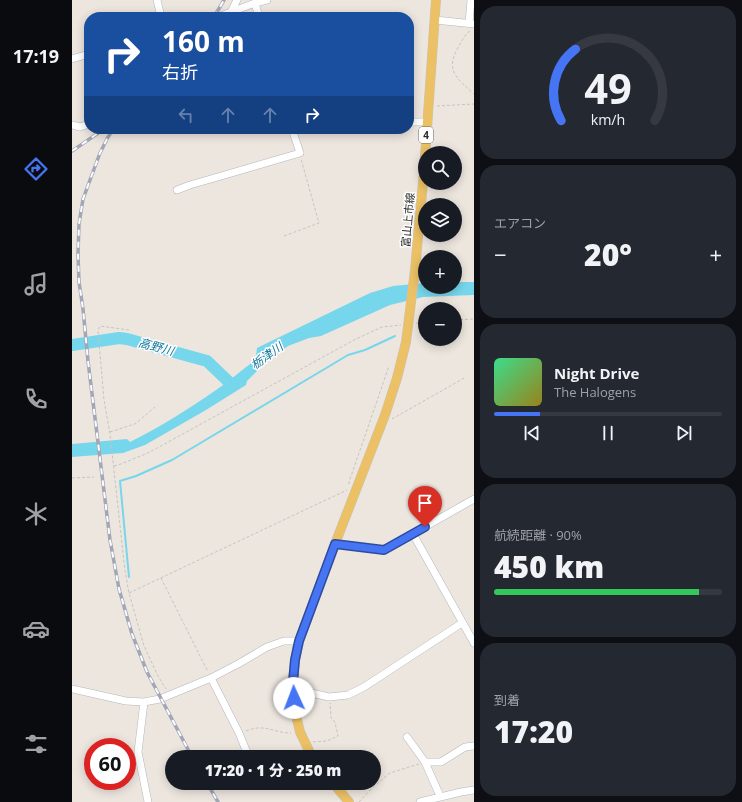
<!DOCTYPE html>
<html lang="ja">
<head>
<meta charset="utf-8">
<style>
	body { margin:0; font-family:"Open Sans","Noto Sans JP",sans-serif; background:#242831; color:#f1f3f6; height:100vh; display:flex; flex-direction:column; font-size:15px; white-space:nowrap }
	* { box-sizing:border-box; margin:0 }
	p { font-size:13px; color:#9ea1a6 }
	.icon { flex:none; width:22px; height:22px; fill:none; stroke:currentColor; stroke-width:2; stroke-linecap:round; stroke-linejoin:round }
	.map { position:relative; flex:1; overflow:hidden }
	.sheet { display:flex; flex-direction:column; gap:6px; padding:6px; background:#0d0f14; width:268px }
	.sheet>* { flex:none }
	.hud { position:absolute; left:12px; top:12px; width:330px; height:122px; border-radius:16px; box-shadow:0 2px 10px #0003; background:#1a4fa0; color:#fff; overflow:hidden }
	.controls { position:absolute; left:346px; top:146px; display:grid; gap:8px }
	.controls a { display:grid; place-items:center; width:44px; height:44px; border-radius:50%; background:#171b24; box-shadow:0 2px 10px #0003; font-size:20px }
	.speed { position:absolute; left:12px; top:738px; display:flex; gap:8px; font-size:20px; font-weight:700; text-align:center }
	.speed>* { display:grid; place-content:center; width:52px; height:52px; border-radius:50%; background:#171b24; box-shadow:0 2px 10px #0003; line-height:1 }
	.speed .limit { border:6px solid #d22; background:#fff; color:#111 }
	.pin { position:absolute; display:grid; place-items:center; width:34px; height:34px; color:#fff; margin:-41px -17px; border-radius:50% 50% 50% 0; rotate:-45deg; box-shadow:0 0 4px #0007 }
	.pin .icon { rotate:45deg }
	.me { position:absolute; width:44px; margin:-22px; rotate:358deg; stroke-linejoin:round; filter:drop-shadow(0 0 3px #0008) }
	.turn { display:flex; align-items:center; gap:14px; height:84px; padding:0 12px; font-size:18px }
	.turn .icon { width:52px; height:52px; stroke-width:2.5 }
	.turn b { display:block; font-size:28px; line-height:34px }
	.lanes { display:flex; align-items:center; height:38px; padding:0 12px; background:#0003; justify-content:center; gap:20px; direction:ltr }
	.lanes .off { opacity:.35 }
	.big { font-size:30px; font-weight:800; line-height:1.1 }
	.sheet .card { flex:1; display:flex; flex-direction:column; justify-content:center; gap:6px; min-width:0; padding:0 14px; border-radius:16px; background:#242831 }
	.sheet .dial { align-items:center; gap:0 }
	.dial svg { height:104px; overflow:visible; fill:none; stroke:#363941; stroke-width:7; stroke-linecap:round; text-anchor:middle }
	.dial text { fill:#f1f3f6; stroke:none }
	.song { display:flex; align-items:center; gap:12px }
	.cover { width:48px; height:48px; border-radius:6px; background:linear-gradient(135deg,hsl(150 70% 55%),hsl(50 70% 35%)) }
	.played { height:4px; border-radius:2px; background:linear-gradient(90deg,#4575f4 20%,#363941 20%) }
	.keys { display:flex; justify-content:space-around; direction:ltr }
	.heat { display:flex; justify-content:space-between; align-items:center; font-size:22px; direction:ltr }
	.charge { height:6px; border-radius:3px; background:linear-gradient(90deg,#34c759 90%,#363941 0) }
	.trip { position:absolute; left:93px; top:750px; width:216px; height:40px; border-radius:20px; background:#171b24; box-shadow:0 2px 10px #0003; font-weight:800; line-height:40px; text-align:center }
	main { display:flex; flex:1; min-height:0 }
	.dock { display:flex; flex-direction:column; width:72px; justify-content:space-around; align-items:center; background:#090b0e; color:#9ea1a6 }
	.dock .icon { width:28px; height:28px }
	.dock .active { color:#4575f4 }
	.dock b { font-size:18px; color:#f1f3f6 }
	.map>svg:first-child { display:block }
	.water { fill:#76d6eb }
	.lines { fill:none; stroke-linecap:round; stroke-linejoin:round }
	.stream { stroke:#76d6eb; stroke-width:2 }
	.river { stroke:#76d6eb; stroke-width:12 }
	.minor-casing { stroke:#b2b6bf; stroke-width:8 }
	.major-casing { stroke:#c4c4c4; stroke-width:10 }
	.path { stroke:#c4c4c4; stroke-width:1; stroke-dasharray:3 2; stroke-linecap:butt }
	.minor { stroke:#fff; stroke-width:7 }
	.major { stroke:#ecc165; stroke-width:9 }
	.rail-casing { stroke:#a2a6b6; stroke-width:3.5 }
	.rail { stroke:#fff; stroke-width:2; stroke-dasharray:6; stroke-linecap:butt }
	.route-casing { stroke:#2d4c9f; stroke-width:10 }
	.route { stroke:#4575f4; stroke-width:7 }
	.labels { text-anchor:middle; stroke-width:3; stroke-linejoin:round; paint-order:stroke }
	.shield { fill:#fff; stroke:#6b6b6b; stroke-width:1 }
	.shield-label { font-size:10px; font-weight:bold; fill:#2c2c2c }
	.street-label { font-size:11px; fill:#2c2c2c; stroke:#fff }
	.water-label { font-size:12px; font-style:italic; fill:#12779a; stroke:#fff }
</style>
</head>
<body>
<main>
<nav class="dock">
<b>17:19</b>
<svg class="icon active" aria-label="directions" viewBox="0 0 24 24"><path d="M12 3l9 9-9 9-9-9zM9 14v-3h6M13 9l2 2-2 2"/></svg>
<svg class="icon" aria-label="music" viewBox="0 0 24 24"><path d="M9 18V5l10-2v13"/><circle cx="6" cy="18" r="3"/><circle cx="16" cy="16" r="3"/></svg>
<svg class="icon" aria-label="phone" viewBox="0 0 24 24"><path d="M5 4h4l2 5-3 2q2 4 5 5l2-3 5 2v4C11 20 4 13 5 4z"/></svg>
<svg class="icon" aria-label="climate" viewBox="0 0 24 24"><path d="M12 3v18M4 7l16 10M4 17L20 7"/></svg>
<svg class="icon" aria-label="car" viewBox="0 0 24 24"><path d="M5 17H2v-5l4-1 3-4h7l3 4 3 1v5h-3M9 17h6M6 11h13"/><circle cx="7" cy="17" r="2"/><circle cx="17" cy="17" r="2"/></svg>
<svg class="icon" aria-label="filters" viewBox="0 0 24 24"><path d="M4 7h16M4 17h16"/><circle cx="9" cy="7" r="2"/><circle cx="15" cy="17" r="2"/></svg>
</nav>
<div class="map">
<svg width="402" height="802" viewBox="0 0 402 802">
	<rect width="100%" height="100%" fill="#ede6df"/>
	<path class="water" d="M 383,282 L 402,282 L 402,295 L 351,297 L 318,305 L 249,336 L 237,338 L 216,346 L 196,360 L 175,381 L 174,385 L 134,410 L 73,445 L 51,453 L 0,457 L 0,444 L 55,439 L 58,442 C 88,427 117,409 144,390 C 159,380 172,368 186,358 L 184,356 L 185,348 L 298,293 L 321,286 L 353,283 L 353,287 L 383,287 Z"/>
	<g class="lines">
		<path class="stream" d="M 57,577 L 48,481 L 64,476 L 100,460 L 276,355 L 293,350 L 323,336"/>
		<path class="river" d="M 0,345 L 47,338 L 55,339 L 135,361 L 159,384"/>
		<defs>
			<path id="minor" d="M 85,0 L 89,17
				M 183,3 L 187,17
				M 159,12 L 165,0
				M 146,17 L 183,3 L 195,0
				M 363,20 L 402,24
				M 397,23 L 399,0
				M 0,59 L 17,54
				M 337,122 L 355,122
				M 0,125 L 8,127 L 17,124
				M 105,190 L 118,185 L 228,153 L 220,129
				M 341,534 L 402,643
				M 263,544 L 312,550 L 402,499
				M 139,678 L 167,733 L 176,755
				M 0,689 L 54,701 L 72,702 L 88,699 L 139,678 L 166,664 L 195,647 L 212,641 L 227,641
				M 222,689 L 257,697 L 276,695 L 292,687 L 390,623
				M 72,702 L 66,752 L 76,802
				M 335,737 L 353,762 L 368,796
				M 353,762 L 369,762 L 393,747 L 402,746
				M 348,802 L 389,792 L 402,790"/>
			<path id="major" d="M 240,757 L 228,732 L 222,707 L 221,682 L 223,660 L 227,641 L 263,544 L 313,415 L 325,378 L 334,342 L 343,270 L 352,171 L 364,0
				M 261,783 L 277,802"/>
		</defs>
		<use href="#minor" class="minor-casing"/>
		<use href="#major" class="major-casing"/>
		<path class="path" d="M 398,31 C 393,34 390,41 387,46 C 372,71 385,78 402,94
			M 365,106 L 402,104
			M 212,236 L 247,223 L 229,159
			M 383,320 L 402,319
			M 344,323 L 353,323
			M 57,330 L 28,326 L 26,331 L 32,400 L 38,434 L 53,571 L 57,593 L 72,646 L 86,676 L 94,689
			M 320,419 L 394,377
			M 38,432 L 63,424 L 83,407
			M 42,466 L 49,464 L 78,452 L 282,340 L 310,327 L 329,325
			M 0,478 L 22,477
			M 277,484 L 277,482 L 317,366
			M 89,578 L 136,672
			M 57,593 L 275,490
			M 174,731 C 193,723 201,733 219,733
			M 241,742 L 255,741 L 266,736 L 263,722 L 259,718 L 258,703
			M 287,802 L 301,787 L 318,773 L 347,764"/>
		<use href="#minor" class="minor"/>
		<use href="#major" class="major"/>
		<defs>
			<path id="rail" d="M 142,17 L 152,0
				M 42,129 L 36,137 L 28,153 L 11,199 L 7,224 L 6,254 L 7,282 L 11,309 L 16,361 L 38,540 L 47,589 L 60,634 L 75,672 L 120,757
				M 0,151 L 32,129
				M 135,783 L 146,802"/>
		</defs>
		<use href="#rail" class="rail-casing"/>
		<use href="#rail" class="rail"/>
	</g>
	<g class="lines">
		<defs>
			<path id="route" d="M 222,698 L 221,682 L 223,660 L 227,641 L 263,544 L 312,550 L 353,527"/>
		</defs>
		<use href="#route" class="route-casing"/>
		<use href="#route" class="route"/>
	</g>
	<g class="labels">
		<rect class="shield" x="347" y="127" width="14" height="16" rx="3"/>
		<g class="shield-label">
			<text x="354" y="139">4</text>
		</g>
		<g class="street-label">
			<text transform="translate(336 220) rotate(-85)" y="4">富山上市線</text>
		</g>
		<g class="water-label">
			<text transform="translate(84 347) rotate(15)" y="4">高野川</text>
			<text transform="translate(195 356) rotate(-36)" y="4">栃津川</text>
		</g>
	</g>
</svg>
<div class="controls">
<a><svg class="icon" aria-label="search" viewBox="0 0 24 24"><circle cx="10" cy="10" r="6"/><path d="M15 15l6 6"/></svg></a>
<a><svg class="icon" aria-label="layers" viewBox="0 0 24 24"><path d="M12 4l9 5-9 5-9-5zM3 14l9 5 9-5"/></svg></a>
<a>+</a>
<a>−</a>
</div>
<div class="speed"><div class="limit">60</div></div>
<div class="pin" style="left:353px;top:527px;background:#d93025"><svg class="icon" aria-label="arrive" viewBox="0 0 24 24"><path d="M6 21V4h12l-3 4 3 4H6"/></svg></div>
<svg class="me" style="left:222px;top:698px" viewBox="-20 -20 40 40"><circle r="19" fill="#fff"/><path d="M0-13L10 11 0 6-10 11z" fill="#4575f4"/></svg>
<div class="trip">17:20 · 1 分 · 250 m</div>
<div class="hud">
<div class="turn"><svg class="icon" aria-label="right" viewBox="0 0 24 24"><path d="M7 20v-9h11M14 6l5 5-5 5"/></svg><div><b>160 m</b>右折</div></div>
<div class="lanes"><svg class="icon off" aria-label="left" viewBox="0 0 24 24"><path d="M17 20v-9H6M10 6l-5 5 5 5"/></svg><svg class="icon off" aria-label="ahead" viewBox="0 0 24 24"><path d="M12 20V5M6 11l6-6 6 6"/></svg><svg class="icon off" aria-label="ahead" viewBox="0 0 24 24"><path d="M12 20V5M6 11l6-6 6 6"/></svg><svg class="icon" aria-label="right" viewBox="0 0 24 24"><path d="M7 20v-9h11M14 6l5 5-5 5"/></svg></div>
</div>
</div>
<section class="sheet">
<div class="card dial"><svg viewBox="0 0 100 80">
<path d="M14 69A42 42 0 1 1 86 69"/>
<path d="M14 69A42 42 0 0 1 25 14" stroke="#4575f4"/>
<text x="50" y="56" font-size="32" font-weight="700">49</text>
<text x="50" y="72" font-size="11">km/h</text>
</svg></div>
<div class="card"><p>エアコン</p>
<div class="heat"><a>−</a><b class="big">20°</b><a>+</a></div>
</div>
<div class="card">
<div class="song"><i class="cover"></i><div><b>Night Drive</b><p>The Halogens</p></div></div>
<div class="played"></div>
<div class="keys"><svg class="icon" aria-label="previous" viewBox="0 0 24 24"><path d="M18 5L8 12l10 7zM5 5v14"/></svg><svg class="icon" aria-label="pause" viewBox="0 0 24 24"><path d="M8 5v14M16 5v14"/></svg><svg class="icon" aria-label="next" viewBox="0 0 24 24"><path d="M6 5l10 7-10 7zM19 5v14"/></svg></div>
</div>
<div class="card"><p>航続距離 · 90%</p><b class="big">450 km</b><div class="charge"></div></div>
<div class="card"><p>到着</p><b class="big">17:20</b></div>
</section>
</main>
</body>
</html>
